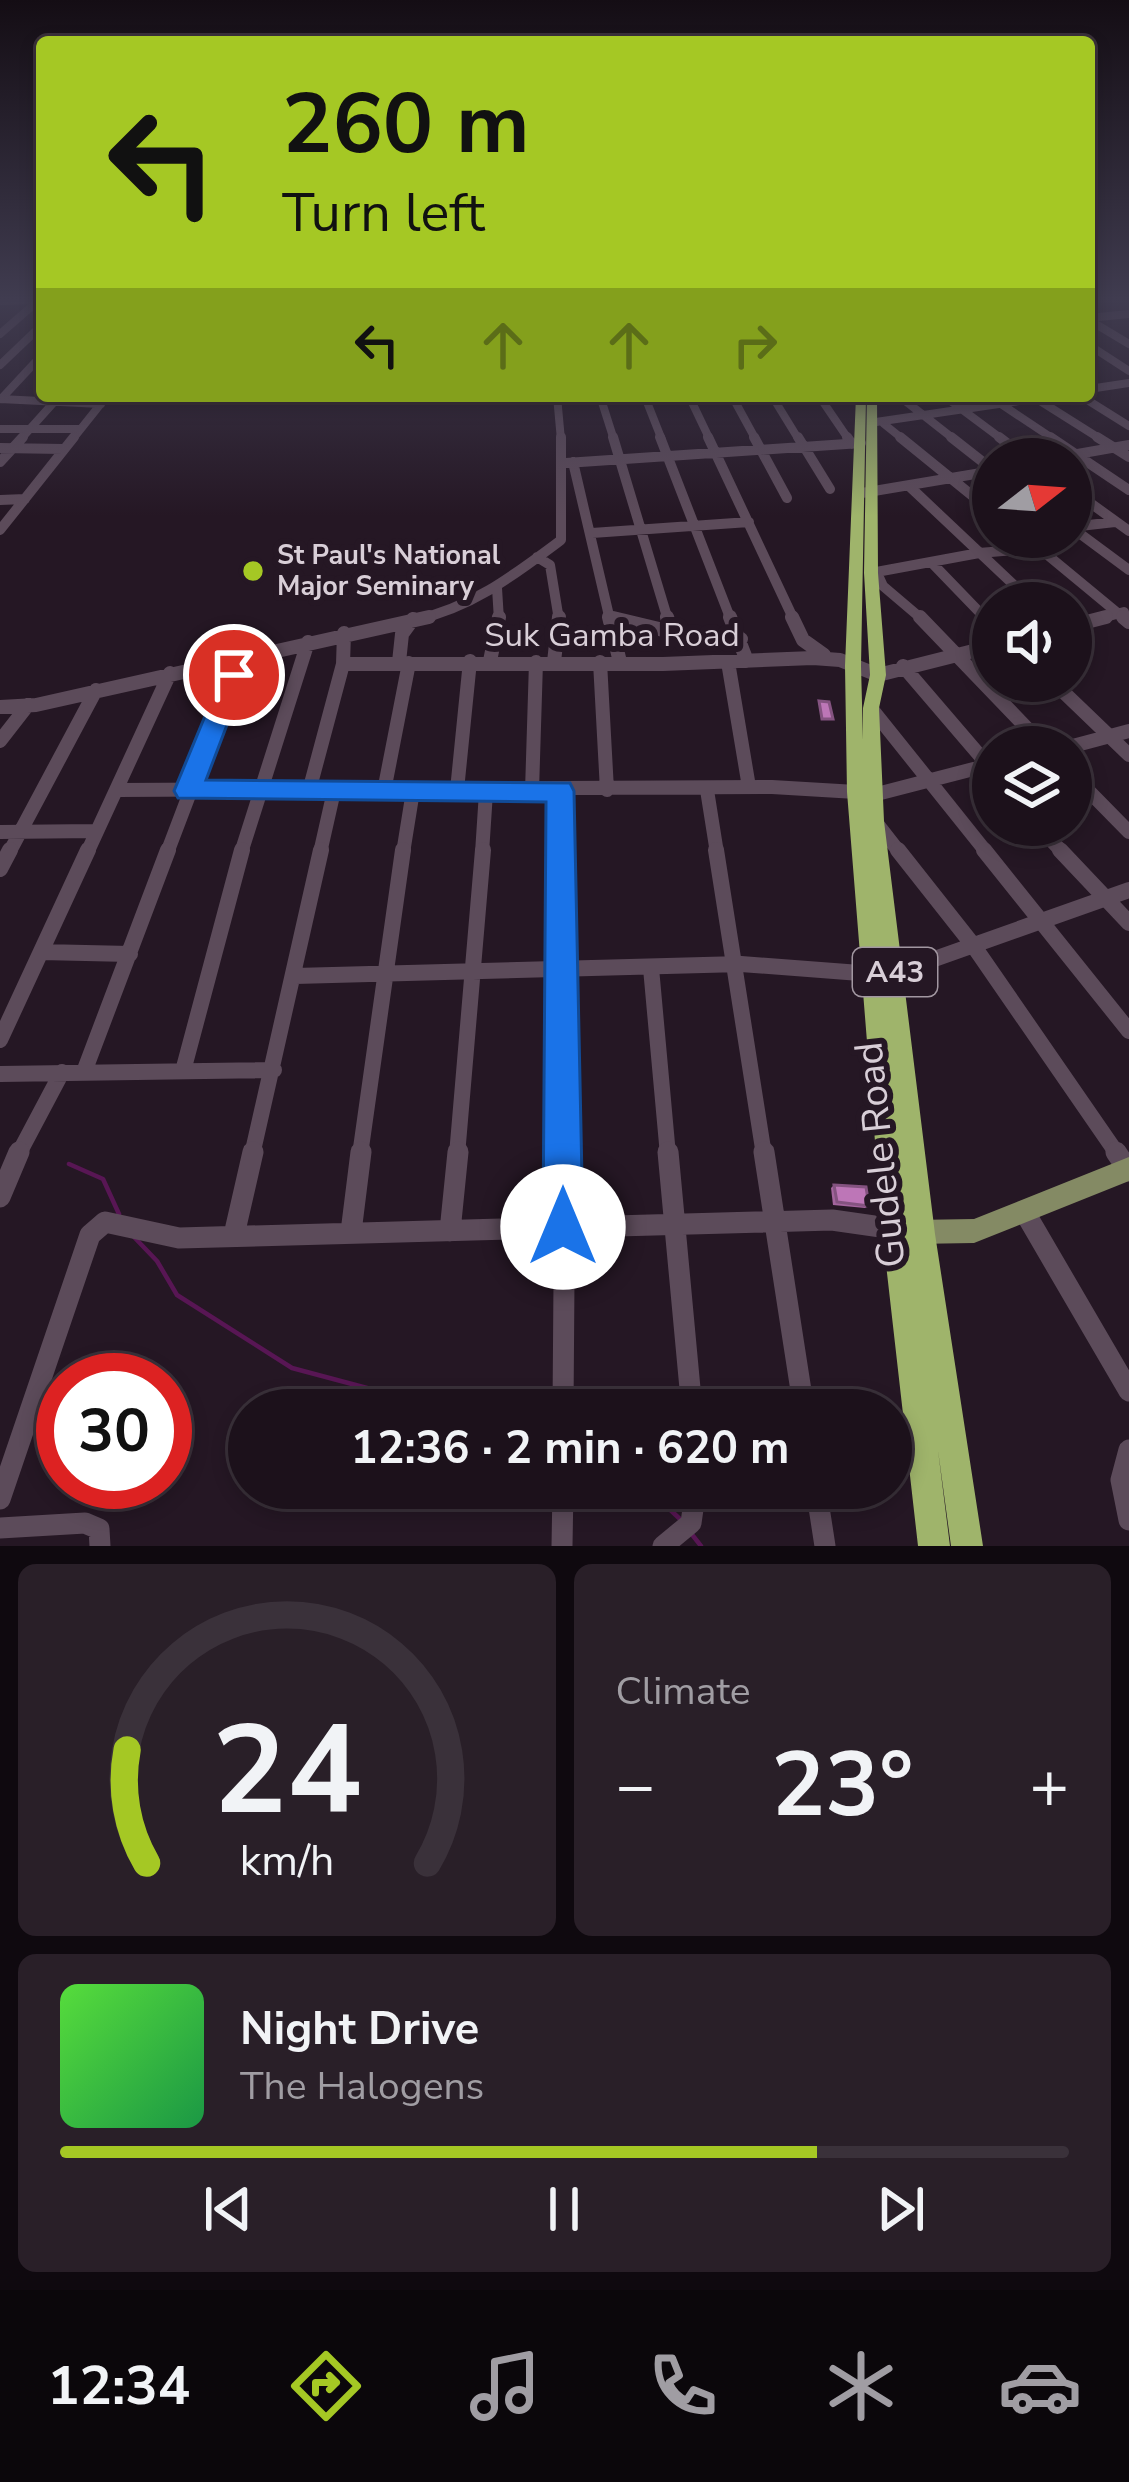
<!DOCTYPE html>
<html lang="en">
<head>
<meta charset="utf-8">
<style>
	body { margin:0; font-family:"Nunito Sans",sans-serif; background:#291f28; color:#f1f3f6; height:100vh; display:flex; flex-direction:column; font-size:45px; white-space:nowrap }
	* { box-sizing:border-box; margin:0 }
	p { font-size:39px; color:#a09da3 }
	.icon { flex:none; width:66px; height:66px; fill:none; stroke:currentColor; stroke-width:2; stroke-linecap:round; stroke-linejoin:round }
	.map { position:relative; height:1546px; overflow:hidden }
	.sheet { display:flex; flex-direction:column; gap:18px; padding:18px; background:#0f090f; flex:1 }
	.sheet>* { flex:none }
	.top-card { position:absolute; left:36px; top:36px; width:1059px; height:366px; border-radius:12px; box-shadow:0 6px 18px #0003,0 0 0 3px #3a313a; background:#a5c824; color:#111; overflow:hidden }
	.needle { width:78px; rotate:73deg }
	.fabs { position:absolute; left:972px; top:438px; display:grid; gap:24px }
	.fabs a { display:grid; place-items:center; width:120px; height:120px; border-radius:50%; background:#1c111b; box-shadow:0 6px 18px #0003,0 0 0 3px #3a313a; font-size:60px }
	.speed { position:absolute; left:36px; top:1353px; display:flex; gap:24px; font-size:60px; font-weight:700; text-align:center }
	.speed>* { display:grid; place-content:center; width:156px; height:156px; border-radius:50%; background:#1c111b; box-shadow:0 6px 18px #0003,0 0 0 3px #3a313a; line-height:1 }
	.speed .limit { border:18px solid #d22; background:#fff; color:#111 }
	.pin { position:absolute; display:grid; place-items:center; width:102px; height:102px; color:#fff; margin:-51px; border:6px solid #fff; border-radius:50%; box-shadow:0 3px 12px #0007 }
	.me { position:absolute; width:132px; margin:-66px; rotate:0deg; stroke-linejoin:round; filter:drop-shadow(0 0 9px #0008) }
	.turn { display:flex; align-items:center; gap:42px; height:252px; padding:0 48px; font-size:54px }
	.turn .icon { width:156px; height:156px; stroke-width:2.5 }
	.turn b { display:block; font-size:84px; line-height:102px }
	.lanes { display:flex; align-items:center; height:114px; padding:0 48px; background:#0003; justify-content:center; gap:60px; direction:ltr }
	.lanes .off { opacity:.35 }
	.big { font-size:90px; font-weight:700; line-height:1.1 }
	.sheet .tile { flex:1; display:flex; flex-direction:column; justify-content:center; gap:18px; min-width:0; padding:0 42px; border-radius:18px; background:#291f28 }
	.sheet .dial { align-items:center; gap:0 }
	.dial svg { height:312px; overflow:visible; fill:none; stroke:#3a313a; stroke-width:7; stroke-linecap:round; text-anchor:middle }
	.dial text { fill:#f1f3f6; stroke:none }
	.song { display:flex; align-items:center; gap:36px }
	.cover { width:144px; height:144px; border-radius:18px; background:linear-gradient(135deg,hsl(110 70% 55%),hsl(140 70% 35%)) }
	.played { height:12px; border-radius:6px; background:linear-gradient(90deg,#a5c824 75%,#3a313a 75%) }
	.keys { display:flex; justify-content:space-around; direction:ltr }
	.heat { display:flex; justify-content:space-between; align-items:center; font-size:66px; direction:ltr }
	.sheet .tiles { flex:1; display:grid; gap:18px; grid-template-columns:1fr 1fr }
	.tile:last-child { grid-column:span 2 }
	.trip { position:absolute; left:228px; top:1389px; width:684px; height:120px; border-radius:60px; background:#1c111b; box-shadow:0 6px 18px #0003,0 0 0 3px #3a313a; font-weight:700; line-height:120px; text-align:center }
	.tabs { display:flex; height:192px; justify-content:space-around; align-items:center; background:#0b070b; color:#a09da3 }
	.tabs .icon { width:84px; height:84px }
	.tabs .current { color:#a5c824 }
	.tabs b { font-size:54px; color:#f1f3f6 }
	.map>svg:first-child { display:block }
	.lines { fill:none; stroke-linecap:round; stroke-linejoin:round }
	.stream { stroke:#581654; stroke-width:4.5 }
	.minor-far4 { stroke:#5c4b5a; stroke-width:8 }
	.minor-far3 { stroke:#5c4b5a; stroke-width:10 }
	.minor-far2 { stroke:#5c4b5a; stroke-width:14 }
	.minor-far1 { stroke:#5c4b5a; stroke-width:16 }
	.minor { stroke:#5c4b5a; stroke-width:21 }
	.major { fill:#848a64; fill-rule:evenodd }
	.highway { fill:#9fb46b; fill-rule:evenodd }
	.wall { fill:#a3659d }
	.building { fill:#bd76b7; stroke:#845380; stroke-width:3 }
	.route { fill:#1a73e8; stroke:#114b97; stroke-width:3 }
	.poi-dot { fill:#a5c824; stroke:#251724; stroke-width:4.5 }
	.labels { text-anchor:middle; stroke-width:12; stroke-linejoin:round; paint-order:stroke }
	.far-poi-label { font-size:27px; font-weight:bold; fill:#d8ced7; stroke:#251724; text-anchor:start }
	.shield { fill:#251724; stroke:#a297a1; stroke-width:3 }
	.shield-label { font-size:30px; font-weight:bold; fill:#d8ced7 }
	.street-label { font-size:33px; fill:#d8ced7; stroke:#251724 }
	.near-street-label { font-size:39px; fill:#d8ced7; stroke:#251724 }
</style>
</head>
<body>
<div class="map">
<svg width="1129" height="1546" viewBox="0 0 1129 1546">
	<rect width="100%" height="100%" fill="#251724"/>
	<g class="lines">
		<path class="stream" d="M 69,1164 L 103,1179 L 119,1214
			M 134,1237 L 157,1261 L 177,1295 L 292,1368 L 367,1388 L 386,1410
			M 647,1488 L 681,1520
			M 690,1532 L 701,1546"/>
		<path class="minor-far4" d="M 0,301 L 37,300
			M 1089,318 L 1129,314
			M 1089,320 L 1129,344
			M 0,334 L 39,300
			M 1089,345 L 1129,371
			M 0,365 L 42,325
			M 1089,389 L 1129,383
			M 557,396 L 561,440
			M 689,396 L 710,440
			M 732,396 L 756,440
			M 772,396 L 799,440
			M 819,396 L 849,440
			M 899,396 L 955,440
			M 944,396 L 1003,440
			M 989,396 L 1055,440
			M 1081,396 L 1129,426
			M 645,397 L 662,440
			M 0,399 L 101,404
			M 1,399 L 42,355
			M 601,399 L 614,440
			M 1037,399 L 1102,440
			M 558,401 L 659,396
			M 876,422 L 1053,396
			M 884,424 L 904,440
			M 0,429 L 80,429
			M 20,440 L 55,401
			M 72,440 L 107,396"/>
		<path class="minor-far3" d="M 613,437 L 668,620
			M 660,437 L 731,620
			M 708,437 L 794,620
			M 754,437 L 787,498
			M 798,437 L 830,489
			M 847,437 L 852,444
			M 900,437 L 985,506
			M 951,437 L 993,470
			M 999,437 L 1028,459
			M 1050,437 L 1129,490
			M 1097,437 L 1129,457
			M 0,448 L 63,449
			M 1049,459 L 1129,445
			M 0,462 L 23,437
			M 573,462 L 610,620
			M 566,463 L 861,443
			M 909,486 L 1033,603
			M 1071,489 L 1129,531
			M 862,493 L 993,471
			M 0,500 L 25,499
			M 1071,527 L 1129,570
			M 1071,527 L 1115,522
			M 0,530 L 74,437
			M 592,533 L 749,522
			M 1039,548 L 1126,620
			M 537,557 L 550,565 L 559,620
			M 932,563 L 987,620
			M 871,573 L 979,553 L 1039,548 L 1058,537
			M 878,575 L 883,586 L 923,620
			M 497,588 L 499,620
			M 613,618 L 621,620
			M 415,620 C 473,607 514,575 561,540 L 561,437
			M 1094,620 L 1124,612"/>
		<path class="minor-far2" d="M 609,617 L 620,662
			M 667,617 L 672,632
			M 730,617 L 747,661
			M 792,617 L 803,640 L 824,655
			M 920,617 L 1045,747
			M 984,617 L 993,626
			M 1123,617 L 1129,622
			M 613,618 L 684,635 L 741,639
			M 1071,626 L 1106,617
			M 490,661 L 499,617
			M 399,662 L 402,634 L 413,619
			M 554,662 L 559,617
			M 600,662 L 607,790
			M 728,662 L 749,787
			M 343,664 L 663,664 L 813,658 L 840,660 L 878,675 L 993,646
			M 903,666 L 993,771
			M 1052,681 L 1129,755
			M 0,707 L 36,705 L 429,617
			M 871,708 L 987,853
			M 0,741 L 28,705
			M 1069,747 L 1129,731
			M 1071,773 L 1129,832
			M 118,790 L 772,787 L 856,792
			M 457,790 L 470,661
			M 707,790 L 717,853
			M 309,791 L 343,664 L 344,633
			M 384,791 L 409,663
			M 532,791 L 536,662
			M 560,791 L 561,853
			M 873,795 L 993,764
			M 875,821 L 900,853
			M 1037,825 L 1063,853
			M 0,832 L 96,831
			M 9,853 L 96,690
			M 87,853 L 170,673
			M 167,853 L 241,658
			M 241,853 L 308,642
			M 320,853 L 334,791
			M 403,853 L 413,791
			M 482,853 L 486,792"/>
		<path class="minor-far1" d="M 561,850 L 565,1155
			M 716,850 L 764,1155
			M 898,850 L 973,945 L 1118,1155
			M 984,850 L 1129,1031
			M 1060,850 L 1129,923
			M 0,869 L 10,850
			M 41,952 L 130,954
			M 651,968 L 668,1155
			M 895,973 L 1129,890
			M 295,976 L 741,964 L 873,974
			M 0,1040 L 88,850
			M 183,1071 L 242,850
			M 84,1072 L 168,850
			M 0,1074 L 274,1070
			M 18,1155 L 62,1072
			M 252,1155 L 321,850
			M 360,1155 L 403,850
			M 457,1155 L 483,850"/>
		<path class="minor" d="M 668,1152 L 692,1410
			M 764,1152 L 804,1410
			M 1116,1152 L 1129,1171
			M 0,1197 L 19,1152
			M 1024,1211 L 1129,1391
			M 450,1231 L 458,1152
			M 351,1232 L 361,1152
			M 234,1235 L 253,1152
			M 563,1410 L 565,1152
			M 1129,1450 L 1121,1480 L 1129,1520
			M 816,1488 L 825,1546
			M 0,1499 L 90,1235 L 105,1222 L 179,1238 L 832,1220 L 895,1229
			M 0,1528 L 85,1523 L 99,1529 L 100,1546
			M 562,1546 L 563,1488
			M 663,1546 L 691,1523 L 696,1488"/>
		<path class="major" d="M 1129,1157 L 1129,1181 L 974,1243 L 914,1244 L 905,1241 L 902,1232 L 905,1223 L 914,1220 L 974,1219 Z"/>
		<path class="highway" d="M 856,396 L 866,396 L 861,666 L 863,740 L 863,708 L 870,675 L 864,573 L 867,396 L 877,396 L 878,573 L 886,675 L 879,708 L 884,821 L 935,1234 L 983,1546 L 951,1546 L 938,1450 L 950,1546 L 918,1546 L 882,1229 L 847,792 L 845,666 Z"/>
	</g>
	<path class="wall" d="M 834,1185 L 869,1206 L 865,1208 L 833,1205 L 831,1188 Z"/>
	<path class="building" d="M 819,701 L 829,702 L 833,719 L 822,719 Z
		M 834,1185 L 866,1187 L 869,1206 L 837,1202 Z"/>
	<linearGradient id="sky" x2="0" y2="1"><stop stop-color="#140d14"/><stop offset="0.58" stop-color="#403c50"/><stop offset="1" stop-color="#403c50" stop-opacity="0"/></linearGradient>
	<rect width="1129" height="516" fill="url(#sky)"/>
	<path class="route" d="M 234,667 L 246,675 L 206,780 L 570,783 L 574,791 L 583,1227 L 577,1241 L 563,1247 L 549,1241 L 543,1227 L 546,802 L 178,798 L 174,791 L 222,675 Z"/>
	<circle class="poi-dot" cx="253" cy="571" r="12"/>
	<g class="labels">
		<g class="far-poi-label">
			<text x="277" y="564">St Paul's National<tspan x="277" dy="31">Major Seminary</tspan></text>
		</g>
		<rect class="shield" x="853" y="948" width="84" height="48" rx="9"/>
		<g class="shield-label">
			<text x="895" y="982">A43</text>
		</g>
		<g class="street-label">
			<text x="612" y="646">Suk Gamba Road</text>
		</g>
		<g class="near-street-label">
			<text transform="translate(879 1155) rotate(-96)" y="14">Gudele Road</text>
		</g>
	</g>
</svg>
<div class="fabs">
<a><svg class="needle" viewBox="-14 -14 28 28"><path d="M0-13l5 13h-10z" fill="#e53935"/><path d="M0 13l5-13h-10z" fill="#a09da3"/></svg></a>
<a><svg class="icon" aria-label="sound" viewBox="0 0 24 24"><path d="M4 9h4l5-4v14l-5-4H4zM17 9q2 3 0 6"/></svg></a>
<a><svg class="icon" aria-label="layers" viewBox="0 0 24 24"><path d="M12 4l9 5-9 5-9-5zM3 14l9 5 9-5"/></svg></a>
</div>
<div class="speed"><div class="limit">30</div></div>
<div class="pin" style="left:234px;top:675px;background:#d93025"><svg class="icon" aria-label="arrive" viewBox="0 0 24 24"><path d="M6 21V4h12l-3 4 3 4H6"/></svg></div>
<svg class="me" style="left:563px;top:1227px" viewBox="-20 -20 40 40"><circle r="19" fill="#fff"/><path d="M0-13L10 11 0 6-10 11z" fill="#1a73e8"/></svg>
<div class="trip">12:36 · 2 min · 620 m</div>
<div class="top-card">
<div class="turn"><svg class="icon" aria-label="left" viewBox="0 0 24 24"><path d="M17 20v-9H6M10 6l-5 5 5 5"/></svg><div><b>260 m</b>Turn left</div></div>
<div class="lanes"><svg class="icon" aria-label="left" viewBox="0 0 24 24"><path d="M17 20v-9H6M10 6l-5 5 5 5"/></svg><svg class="icon off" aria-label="ahead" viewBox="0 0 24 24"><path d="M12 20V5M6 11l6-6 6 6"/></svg><svg class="icon off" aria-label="ahead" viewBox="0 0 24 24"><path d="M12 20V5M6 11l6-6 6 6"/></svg><svg class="icon off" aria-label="right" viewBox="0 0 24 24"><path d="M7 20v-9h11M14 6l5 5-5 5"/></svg></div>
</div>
</div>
<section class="sheet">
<div class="tiles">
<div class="tile dial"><svg viewBox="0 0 100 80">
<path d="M14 69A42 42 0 1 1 86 69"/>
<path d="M14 69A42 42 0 0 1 9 40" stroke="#a5c824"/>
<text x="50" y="56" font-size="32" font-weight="700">24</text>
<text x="50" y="72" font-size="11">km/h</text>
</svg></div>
<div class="tile"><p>Climate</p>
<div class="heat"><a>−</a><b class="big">23°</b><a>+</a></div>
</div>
<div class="tile">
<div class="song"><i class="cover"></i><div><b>Night Drive</b><p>The Halogens</p></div></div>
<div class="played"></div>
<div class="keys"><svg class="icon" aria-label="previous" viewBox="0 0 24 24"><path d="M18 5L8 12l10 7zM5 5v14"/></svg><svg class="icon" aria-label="pause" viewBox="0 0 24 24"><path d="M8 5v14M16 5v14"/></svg><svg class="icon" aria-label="next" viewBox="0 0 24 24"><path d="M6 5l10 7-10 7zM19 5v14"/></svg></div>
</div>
</div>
</section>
<nav class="tabs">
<b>12:34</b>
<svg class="icon current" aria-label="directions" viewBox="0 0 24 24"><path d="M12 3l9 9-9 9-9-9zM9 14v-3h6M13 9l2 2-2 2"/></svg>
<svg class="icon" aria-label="music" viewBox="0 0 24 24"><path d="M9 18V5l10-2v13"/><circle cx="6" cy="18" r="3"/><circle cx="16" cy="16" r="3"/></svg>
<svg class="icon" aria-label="phone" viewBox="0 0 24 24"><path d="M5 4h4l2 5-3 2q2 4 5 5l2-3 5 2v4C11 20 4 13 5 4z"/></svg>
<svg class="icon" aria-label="climate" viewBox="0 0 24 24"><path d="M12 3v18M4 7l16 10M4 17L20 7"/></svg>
<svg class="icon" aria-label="car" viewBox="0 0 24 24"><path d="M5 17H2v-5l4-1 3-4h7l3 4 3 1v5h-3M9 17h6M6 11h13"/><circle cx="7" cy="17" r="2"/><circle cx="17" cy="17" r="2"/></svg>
</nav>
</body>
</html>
